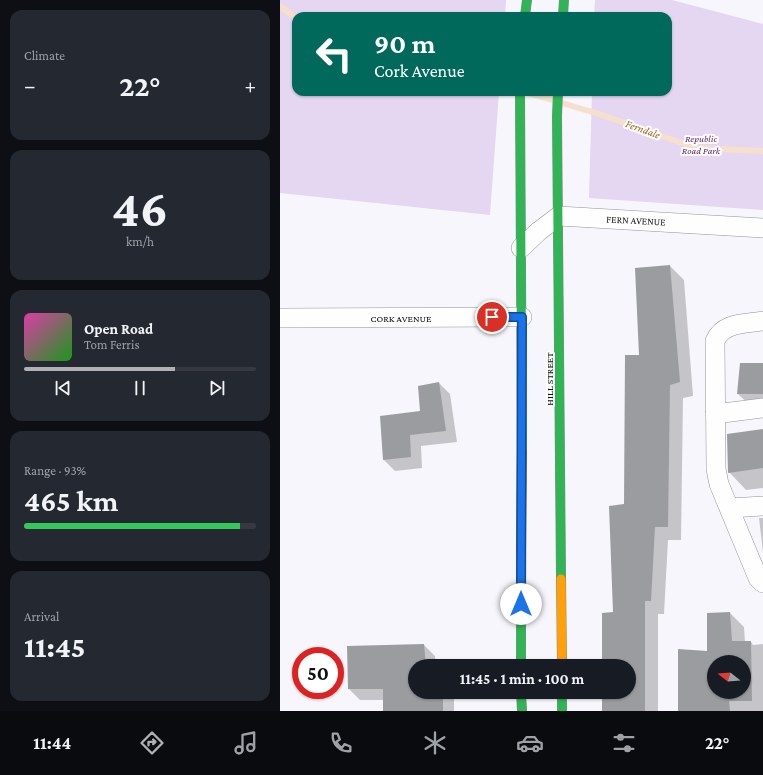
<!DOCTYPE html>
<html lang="en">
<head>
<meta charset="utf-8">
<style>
	body { margin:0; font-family:"Crimson Pro",serif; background:#242831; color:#f1f3f6; height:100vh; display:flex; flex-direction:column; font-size:15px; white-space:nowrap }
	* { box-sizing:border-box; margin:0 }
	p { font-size:13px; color:#9ea1a6 }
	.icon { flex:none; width:22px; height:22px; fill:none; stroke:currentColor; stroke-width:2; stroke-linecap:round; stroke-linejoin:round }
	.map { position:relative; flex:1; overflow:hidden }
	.details { display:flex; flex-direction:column; gap:10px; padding:10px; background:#0d0f14; width:280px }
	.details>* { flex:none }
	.hud { position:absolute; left:12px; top:12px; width:380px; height:84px; border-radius:12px; box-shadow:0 1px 3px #0004; background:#00695c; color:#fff; overflow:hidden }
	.needle { width:26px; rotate:287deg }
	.tools { position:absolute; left:427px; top:655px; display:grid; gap:8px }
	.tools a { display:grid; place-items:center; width:44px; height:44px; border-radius:50%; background:#171b24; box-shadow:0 1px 3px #0004; font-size:20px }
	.speed { position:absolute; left:12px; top:647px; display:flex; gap:8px; font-size:20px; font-weight:700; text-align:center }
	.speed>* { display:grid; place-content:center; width:52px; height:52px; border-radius:50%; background:#171b24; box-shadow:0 1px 3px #0004; line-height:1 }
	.speed .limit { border:6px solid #d22; background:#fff; color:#111 }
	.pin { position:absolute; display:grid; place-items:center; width:34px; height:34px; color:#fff; margin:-17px; border:2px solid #fff; border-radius:50%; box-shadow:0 1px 4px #0007 }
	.me { position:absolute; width:44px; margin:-22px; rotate:0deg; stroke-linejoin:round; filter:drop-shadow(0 0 3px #0008) }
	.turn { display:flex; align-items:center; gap:14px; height:84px; padding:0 16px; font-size:18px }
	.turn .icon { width:52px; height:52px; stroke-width:2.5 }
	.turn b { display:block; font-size:28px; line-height:34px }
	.big { font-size:30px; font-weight:700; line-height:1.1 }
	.details .tile { flex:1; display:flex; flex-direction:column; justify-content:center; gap:6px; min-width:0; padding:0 14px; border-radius:12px; background:#242831 }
	.details .dial { align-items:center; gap:0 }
	.dial b { font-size:52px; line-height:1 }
	.song { display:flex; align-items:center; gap:12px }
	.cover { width:48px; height:48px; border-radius:6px; background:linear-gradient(135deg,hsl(320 70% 55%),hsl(120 70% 35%)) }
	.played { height:4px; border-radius:2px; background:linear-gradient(90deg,#b0b1b4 65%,#363941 65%) }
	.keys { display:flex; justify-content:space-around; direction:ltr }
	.heat { display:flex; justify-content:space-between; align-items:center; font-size:22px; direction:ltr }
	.charge { height:6px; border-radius:3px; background:linear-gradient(90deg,#34c759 93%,#363941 0) }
	.trip { position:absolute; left:128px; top:659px; width:228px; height:40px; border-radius:20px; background:#171b24; box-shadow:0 1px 3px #0004; font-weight:700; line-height:40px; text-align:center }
	.dock { display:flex; height:64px; justify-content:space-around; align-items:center; background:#090b0e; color:#9ea1a6 }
	.dock .icon { width:28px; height:28px }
	.dock .on { color:#b0b1b4 }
	.dock b { font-size:18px; color:#f1f3f6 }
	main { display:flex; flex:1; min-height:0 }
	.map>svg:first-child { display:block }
	.green { fill:#e5d6f2 }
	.shadow { fill:#0003; fill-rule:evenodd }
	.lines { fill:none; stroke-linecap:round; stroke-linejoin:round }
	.stream { stroke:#f6dfcc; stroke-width:6 }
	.building { fill:#9b9ca0; fill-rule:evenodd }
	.street-casing { stroke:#949496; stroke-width:20 }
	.fast-casing { stroke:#8a8a8d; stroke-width:10 }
	.slow-casing { stroke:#8a8a8d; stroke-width:10 }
	.jam-casing { stroke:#8a8a8d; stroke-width:10 }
	.street { stroke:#fefeff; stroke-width:19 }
	.fast { stroke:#30b455; stroke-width:9 }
	.slow { stroke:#ff9f0a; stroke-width:9 }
	.jam { stroke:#e5322d; stroke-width:9 }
	.route-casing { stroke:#114b97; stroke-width:10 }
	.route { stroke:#1a73e8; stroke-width:7 }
	.labels { text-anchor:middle; stroke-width:4; stroke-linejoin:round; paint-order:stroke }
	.park-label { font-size:10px; font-style:italic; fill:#611f69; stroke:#fff }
	.street-label { font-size:10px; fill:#101010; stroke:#fff }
	.water-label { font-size:11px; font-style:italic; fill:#a36318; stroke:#fff }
</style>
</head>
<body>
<main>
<section class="details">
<div class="tile"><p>Climate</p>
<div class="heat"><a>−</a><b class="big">22°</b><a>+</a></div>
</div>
<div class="tile dial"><b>46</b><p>km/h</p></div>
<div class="tile">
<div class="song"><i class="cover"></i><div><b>Open Road</b><p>Tom Ferris</p></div></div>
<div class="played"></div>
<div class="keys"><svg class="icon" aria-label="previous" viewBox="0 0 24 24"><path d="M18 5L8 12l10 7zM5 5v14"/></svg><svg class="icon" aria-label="pause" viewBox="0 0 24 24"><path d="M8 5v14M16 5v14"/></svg><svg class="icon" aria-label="next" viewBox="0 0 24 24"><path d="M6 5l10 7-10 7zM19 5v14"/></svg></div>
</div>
<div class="tile"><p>Range · 93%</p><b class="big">465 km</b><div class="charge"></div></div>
<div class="tile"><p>Arrival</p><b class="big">11:45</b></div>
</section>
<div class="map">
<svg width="483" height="711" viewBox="0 0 483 711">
	<rect width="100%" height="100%" fill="#f6f6fc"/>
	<path class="green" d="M 0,0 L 226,0 L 225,16 L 16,16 L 16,92 L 219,92 L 210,215 L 0,193 Z
		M 315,0 L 392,0 L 483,24 L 483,210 L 309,198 L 312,92 L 388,92 L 388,16 L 314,16 Z"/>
	<path class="shadow" d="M 390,266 L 404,280 L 413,396 L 403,398 L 401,540 L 388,540 L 384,614 L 378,614 L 378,711 L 323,711 L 323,692 L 349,692 L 349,666 L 323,666 L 334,613 L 360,356 Z
		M 483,364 L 483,411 L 476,411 L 458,394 Z
		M 159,383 L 170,394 L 177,442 L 141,446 L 142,468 L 115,471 L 104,460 L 141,412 Z
		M 483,430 L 483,488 L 466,490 L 449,472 Z
		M 479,518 L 483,518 L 483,552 Z
		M 450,613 L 464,627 L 465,642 L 471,642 L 473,645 L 483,644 L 483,711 L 399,711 L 428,652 L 428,614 ZM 434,662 L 464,662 L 464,692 L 434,692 Z
		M 144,645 L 155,656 L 156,666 L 135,666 L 135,692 L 168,692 L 174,698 L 174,711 L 104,711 L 104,700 L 80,700 L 69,689 Z"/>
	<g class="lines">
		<path class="stream" d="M 0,6 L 16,18
			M 245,92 L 273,100
			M 282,103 L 322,115 L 416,148 L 483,151"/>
	</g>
	<path class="building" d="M 390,265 L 400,382 L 390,385 L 388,527 L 375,527 L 371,601 L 365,601 L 365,711 L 322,711 L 322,692 L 349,692 L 349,666 L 322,666 L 322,613 L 333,612 L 329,506 L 344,504 L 345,355 L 359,355 L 355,268 Z
		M 460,363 L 483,363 L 483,394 L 457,394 Z
		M 159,382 L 166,431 L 130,435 L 131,457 L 103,460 L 100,416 L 140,411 L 138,386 Z
		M 483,429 L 483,468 L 448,473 L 447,434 Z
		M 450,612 L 452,641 L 471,641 L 472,701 L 449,701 L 450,711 L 398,711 L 398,649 L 427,651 L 427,613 ZM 434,662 L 464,662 L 464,692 L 434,692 Z
		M 144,644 L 146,666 L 135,666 L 135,692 L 163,692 L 163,711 L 103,711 L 103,689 L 68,689 L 67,646 Z"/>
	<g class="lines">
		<defs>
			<path id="street" d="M 241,248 L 259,231 L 279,216 L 483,228
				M 0,318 L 242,317
				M 483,321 C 465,324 443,322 435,341 L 436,469 L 439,484 L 478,578 L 483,583
				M 435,414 L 483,408
				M 449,508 L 483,506"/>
			<path id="fast" d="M 245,16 L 247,0
				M 283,16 L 284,0
				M 240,92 L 242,452
				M 278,92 L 277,116 L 281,579
				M 241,666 L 241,550
				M 241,692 L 242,711
				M 282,692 L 282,711"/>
			<path id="slow" d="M 281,579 L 282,666"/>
			<path id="jam" d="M 241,550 L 242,452"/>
		</defs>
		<use href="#street" class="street-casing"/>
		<use href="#fast" class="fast-casing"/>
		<use href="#slow" class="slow-casing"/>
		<use href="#jam" class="jam-casing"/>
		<use href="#street" class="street"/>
		<use href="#fast" class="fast"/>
		<use href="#slow" class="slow"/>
		<use href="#jam" class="jam"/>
	</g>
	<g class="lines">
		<defs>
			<path id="route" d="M 212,317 L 242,317 L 241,604"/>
		</defs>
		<use href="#route" class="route-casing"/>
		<use href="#route" class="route"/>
	</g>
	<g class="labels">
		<g class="park-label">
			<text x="421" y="142">Republic<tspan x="421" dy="12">Road Park</tspan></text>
		</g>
		<g class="street-label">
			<text transform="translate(356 220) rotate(3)" y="4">FERN AVENUE</text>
			<text x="121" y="322">CORK AVENUE</text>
			<text transform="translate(269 379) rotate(-90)" y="4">HILL STREET</text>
		</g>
		<g class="water-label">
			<text transform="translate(363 129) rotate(20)" y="4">Ferndale</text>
		</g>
	</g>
</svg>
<div class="tools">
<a><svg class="needle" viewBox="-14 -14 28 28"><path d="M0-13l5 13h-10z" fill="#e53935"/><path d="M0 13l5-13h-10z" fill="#9ea1a6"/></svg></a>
</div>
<div class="speed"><div class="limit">50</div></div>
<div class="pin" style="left:212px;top:317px;background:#d93025"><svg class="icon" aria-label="arrive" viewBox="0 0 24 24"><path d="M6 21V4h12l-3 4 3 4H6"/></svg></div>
<svg class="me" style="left:241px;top:604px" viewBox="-20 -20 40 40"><circle r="19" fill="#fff"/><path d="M0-13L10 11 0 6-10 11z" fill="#1a73e8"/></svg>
<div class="trip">11:45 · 1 min · 100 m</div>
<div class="hud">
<div class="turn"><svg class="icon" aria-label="left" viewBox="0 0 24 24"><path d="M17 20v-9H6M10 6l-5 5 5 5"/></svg><div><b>90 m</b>Cork Avenue</div></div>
</div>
</div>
</main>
<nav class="dock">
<b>11:44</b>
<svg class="icon on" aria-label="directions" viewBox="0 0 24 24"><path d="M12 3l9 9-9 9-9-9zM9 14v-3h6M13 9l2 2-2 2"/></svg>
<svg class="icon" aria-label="music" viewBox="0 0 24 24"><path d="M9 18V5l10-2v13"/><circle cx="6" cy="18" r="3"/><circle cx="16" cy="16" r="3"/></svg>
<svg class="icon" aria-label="phone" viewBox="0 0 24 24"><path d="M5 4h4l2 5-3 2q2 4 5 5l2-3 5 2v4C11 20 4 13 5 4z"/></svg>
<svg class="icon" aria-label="climate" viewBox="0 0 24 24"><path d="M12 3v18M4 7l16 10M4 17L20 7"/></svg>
<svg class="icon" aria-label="car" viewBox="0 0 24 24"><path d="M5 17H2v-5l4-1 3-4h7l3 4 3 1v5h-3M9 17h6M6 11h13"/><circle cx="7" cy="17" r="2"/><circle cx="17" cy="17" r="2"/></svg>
<svg class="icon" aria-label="filters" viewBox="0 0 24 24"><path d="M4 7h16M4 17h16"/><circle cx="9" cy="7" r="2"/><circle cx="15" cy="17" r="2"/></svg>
<b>22°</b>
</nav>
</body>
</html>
